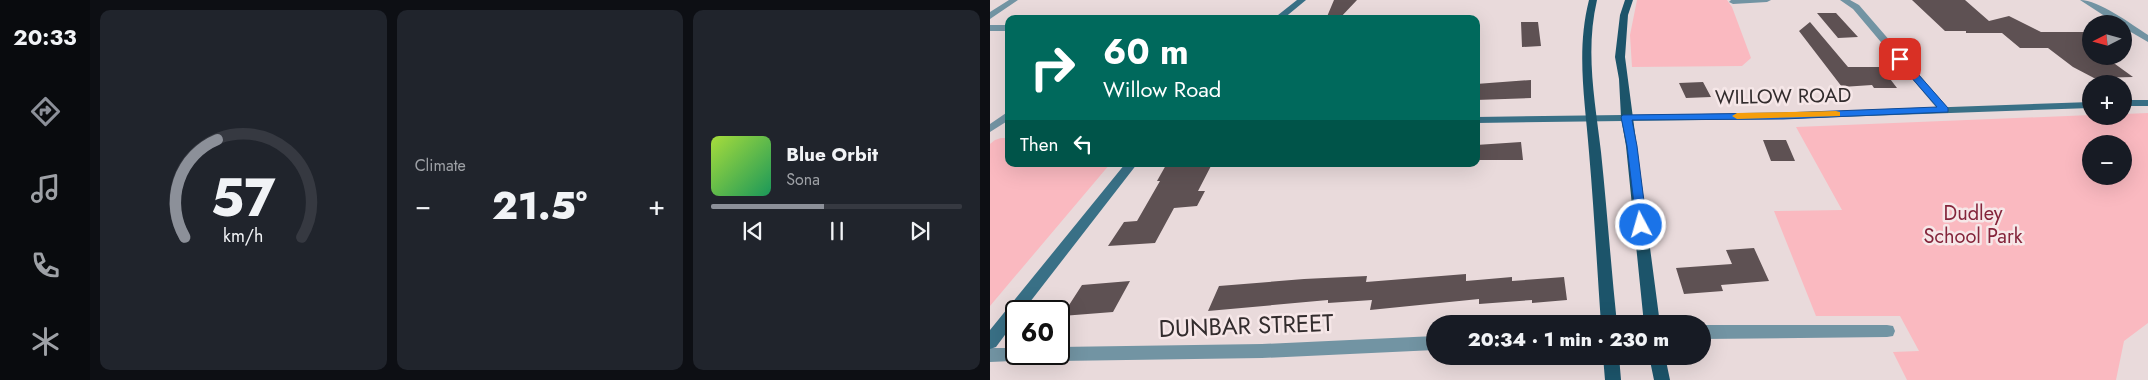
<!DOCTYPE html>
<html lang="en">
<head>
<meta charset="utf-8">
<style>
	body { margin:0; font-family:Jost,sans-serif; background:#20242c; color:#f1f3f6; height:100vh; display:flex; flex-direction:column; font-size:19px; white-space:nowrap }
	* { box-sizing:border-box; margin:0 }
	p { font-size:16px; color:#9ea1a6 }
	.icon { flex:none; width:28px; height:28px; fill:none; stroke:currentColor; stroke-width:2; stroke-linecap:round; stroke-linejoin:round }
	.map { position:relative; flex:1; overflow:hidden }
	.drawer { display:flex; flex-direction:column; gap:10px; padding:10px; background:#0d0f14; width:900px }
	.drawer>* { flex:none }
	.banner { position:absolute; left:15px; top:15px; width:475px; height:152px; border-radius:10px; box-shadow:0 5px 20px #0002; background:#00695c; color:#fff; overflow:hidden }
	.needle { width:32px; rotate:264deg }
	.buttons { position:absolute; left:1092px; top:15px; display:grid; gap:10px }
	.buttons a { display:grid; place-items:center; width:50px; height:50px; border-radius:50%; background:#171b24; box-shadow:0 5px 20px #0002; font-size:25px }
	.speed { position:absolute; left:15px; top:300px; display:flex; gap:10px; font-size:25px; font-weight:700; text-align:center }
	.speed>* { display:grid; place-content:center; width:65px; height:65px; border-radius:50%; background:#171b24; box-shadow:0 5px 20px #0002; line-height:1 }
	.speed .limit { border:2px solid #111; border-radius:8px; background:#fff; color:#111 }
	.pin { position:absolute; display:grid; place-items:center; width:42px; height:42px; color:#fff; margin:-21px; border-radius:10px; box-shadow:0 2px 8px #0006 }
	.me { position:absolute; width:55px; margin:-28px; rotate:354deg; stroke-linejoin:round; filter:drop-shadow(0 0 4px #0008) }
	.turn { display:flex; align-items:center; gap:18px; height:105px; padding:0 15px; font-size:22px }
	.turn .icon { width:65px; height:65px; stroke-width:2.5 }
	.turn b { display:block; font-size:35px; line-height:42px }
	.then { display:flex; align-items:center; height:48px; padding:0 15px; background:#0003; gap:10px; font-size:19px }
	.big { font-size:38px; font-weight:800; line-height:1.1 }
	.drawer .card { flex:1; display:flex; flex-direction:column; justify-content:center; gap:8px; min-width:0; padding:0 18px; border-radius:10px; background:#20242c }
	.drawer .dial { align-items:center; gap:0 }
	.dial svg { height:130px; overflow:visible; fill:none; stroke:#363941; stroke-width:7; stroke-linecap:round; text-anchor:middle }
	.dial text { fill:#f1f3f6; stroke:none }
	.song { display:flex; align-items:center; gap:15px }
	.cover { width:60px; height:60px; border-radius:8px; background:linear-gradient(135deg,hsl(80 70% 55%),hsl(150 70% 35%)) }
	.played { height:5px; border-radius:2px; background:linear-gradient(90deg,#8c9099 45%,#363941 45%) }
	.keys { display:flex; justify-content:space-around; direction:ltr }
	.heat { display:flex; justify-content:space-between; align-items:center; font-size:28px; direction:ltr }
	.drawer .tiles { flex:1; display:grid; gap:10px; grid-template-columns:repeat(3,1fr) }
	.trip { position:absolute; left:436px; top:315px; width:285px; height:50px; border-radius:25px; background:#171b24; box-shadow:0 5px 20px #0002; font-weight:800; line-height:50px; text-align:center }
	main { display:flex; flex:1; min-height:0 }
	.menu { display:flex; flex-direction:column; width:90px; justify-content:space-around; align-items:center; background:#090b0e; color:#9ea1a6 }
	.menu .icon { width:35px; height:35px }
	.menu .selected { color:#8c9099 }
	.menu b { font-size:22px; color:#f1f3f6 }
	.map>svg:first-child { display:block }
	.green { fill:#fab9c0; fill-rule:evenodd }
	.building { fill:#5e5153 }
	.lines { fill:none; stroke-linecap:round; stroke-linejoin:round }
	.street { fill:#7294a3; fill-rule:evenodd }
	.secondary { fill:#397086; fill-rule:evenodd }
	.primary { fill:#1c546a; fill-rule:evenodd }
	.route { fill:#1a73e8; stroke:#114b97 }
	.slow { fill:#f59e0b }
	.labels { text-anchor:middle; stroke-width:5; stroke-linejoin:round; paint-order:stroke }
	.street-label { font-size:20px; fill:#322c2d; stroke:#f6e7e8 }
	.park-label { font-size:20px; fill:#84253b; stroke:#f6e7e8 }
	.near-street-label { font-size:24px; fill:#322c2d; stroke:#f6e7e8 }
</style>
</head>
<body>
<main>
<nav class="menu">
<b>20:33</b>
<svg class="icon selected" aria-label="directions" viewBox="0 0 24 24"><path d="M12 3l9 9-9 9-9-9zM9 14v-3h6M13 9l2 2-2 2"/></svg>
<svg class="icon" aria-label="music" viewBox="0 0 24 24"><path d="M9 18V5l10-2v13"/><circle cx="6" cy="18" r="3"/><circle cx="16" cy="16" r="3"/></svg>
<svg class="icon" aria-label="phone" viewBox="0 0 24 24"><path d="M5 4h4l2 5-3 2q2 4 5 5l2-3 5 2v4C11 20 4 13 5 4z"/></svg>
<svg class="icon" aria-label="climate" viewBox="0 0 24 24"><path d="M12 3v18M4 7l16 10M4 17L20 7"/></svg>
</nav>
<section class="drawer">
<div class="tiles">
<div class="card dial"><svg viewBox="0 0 100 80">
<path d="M14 69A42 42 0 1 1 86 69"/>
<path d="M14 69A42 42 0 0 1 34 9" stroke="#8c9099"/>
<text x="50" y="56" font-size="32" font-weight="700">57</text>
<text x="50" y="72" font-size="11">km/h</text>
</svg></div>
<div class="card"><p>Climate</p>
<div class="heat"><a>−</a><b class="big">21.5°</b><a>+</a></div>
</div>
<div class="card">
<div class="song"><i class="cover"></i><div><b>Blue Orbit</b><p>Sona</p></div></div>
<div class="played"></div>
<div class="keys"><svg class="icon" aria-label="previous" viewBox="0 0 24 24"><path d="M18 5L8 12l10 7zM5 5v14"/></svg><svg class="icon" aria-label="pause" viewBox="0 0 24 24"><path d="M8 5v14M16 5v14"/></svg><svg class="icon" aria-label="next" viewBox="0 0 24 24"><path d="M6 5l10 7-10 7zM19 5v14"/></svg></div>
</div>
</div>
</section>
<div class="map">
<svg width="1158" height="380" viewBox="0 0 1158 380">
	<rect width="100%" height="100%" fill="#e9dadb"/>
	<path class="green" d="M 647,0 L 737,0 L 742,7 L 761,58 L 752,66 L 642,67 L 640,35 Z
		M 1158,113 L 1158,323 L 1134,341 L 1126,380 L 917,380 L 903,352 L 929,351 L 910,316 L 826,316 L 784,211 L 852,210 L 806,127 L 1101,115 L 1134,116 L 1134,114 ZM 1101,144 L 1134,144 L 1134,176 L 1101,176 Z
		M 11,138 L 19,138 L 19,164 L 120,164 L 0,306 L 0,144 L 5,140 Z"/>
	<path class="building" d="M 344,0 L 367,0 L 349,19 L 336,19 Z
		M 922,0 L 975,0 L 999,21 L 1019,16 L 1051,32 L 1101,32 L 1101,56 L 1114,56 L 1143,77 L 1104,78 L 1083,67 L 1058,48 L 1030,48 L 1012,33 L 976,33 L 976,31 L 955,31 Z
		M 827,13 L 846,13 L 868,37 L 848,38 Z
		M 531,22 L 548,22 L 551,46 L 532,47 Z
		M 820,22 L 858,67 L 891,67 L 907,88 L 884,88 L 882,85 L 852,87 L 809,31 Z
		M 541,80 L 541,98 L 486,100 L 486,84 Z
		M 713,82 L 721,97 L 696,98 L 689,83 Z
		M 773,140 L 796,140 L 805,161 L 781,161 Z
		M 531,142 L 533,160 L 486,160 L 486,145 Z
		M 222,164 L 208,191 L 215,191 L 207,206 L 184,208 L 165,243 L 118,246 L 134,222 L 147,221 L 170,181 L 167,181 L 176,165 Z
		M 764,248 L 779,281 L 731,285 L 733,291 L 694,294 L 686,268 L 742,264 L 736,250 Z
		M 476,274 L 476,281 L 522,277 L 522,281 L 574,277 L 577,300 L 542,303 L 542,300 L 489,304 L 489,299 L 380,310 L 382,300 L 338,303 L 338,300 L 218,311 L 229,286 L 314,279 L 377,276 L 376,282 Z
		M 140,281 L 123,312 L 72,316 L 92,285 Z"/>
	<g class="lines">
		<path class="street" d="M 19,0 L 28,0 L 0,19 L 0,12 Z
			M 741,0 L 781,0 L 777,2 L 743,4 L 739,2 Z
			M 850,0 L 860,0 L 869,5 L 958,108 L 959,110 L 958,112 L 950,112 L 863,9 Z
			M 1090,0 C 1109,0 1141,24 1158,35 L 1158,42 L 1134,28 L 1134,24 L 1127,24 Z
			M 0,25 L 19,25 L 19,31 L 0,31 Z
			M 19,111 L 19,120 L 0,132 L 0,124 Z
			M 712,325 L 897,325 L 903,326 L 905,331 L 903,336 L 897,337 L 712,339 Z
			M 445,336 L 445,350 L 272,358 L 69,361 L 64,359 L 0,362 L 0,348 L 26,348 L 26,354 L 69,354 L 69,347 L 272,344 Z"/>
		<path class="secondary" d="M 307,0 L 316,0 L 293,19 L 283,19 Z
			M 1134,100 L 1158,100 L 1158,106 L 1134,106 Z
			M 1101,102 L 1101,108 L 793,119 L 486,123 L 486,117 L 793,113 Z
			M 135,164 L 147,164 L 33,311 L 26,311 L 26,320 L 6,347 L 0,349 L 0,330 Z"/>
		<path class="primary" d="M 599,0 L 607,0 C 595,52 605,100 611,152 C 617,209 621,267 627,324 L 611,324 C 607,267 604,209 599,152 C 595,100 586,51 599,0 Z
			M 635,0 L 643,0 L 638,15 L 635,57 L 670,324 L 654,324 L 636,146 L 631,117 L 629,79 L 625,57 L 630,15 Z
			M 613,356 L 629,356 L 631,380 L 615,380 Z
			M 659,356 L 675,356 L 680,380 L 664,380 Z"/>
	</g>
	<path class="route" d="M 910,56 L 913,57 L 958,108 L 958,112 L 793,119 L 642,120 L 647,146 L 657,225 L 651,229 L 647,228 L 637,146 L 631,117 L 633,115 L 793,113 L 947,107 L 907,61 L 906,59 Z"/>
	<path class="slow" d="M 846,111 L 850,112 L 850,116 L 747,119 L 742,116 L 747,113 Z"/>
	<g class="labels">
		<g class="street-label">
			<text transform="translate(793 96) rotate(-1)" y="7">WILLOW ROAD</text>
		</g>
		<g class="park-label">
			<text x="983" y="220">Dudley<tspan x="983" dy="23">School Park</tspan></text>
		</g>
		<g class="near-street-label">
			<text transform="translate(256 326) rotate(-2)" y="8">DUNBAR STREET</text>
		</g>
	</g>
</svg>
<div class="buttons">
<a><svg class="needle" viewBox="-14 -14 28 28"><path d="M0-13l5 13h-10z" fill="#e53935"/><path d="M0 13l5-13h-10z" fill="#9ea1a6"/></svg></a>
<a>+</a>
<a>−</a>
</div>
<div class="speed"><div class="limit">60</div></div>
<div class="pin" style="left:910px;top:59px;background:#d93025"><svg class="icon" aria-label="arrive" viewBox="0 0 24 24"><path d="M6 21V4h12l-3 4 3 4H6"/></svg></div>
<svg class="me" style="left:651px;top:225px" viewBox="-20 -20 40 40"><circle r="17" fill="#1a73e8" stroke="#fff" stroke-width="3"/><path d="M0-11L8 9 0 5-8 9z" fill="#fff"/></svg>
<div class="trip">20:34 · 1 min · 230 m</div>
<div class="banner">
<div class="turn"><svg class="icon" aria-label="right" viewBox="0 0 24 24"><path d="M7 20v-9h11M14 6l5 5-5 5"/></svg><div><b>60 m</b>Willow Road</div></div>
<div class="then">Then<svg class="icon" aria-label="left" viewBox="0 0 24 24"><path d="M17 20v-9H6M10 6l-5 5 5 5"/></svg></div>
</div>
</div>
</main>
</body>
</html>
